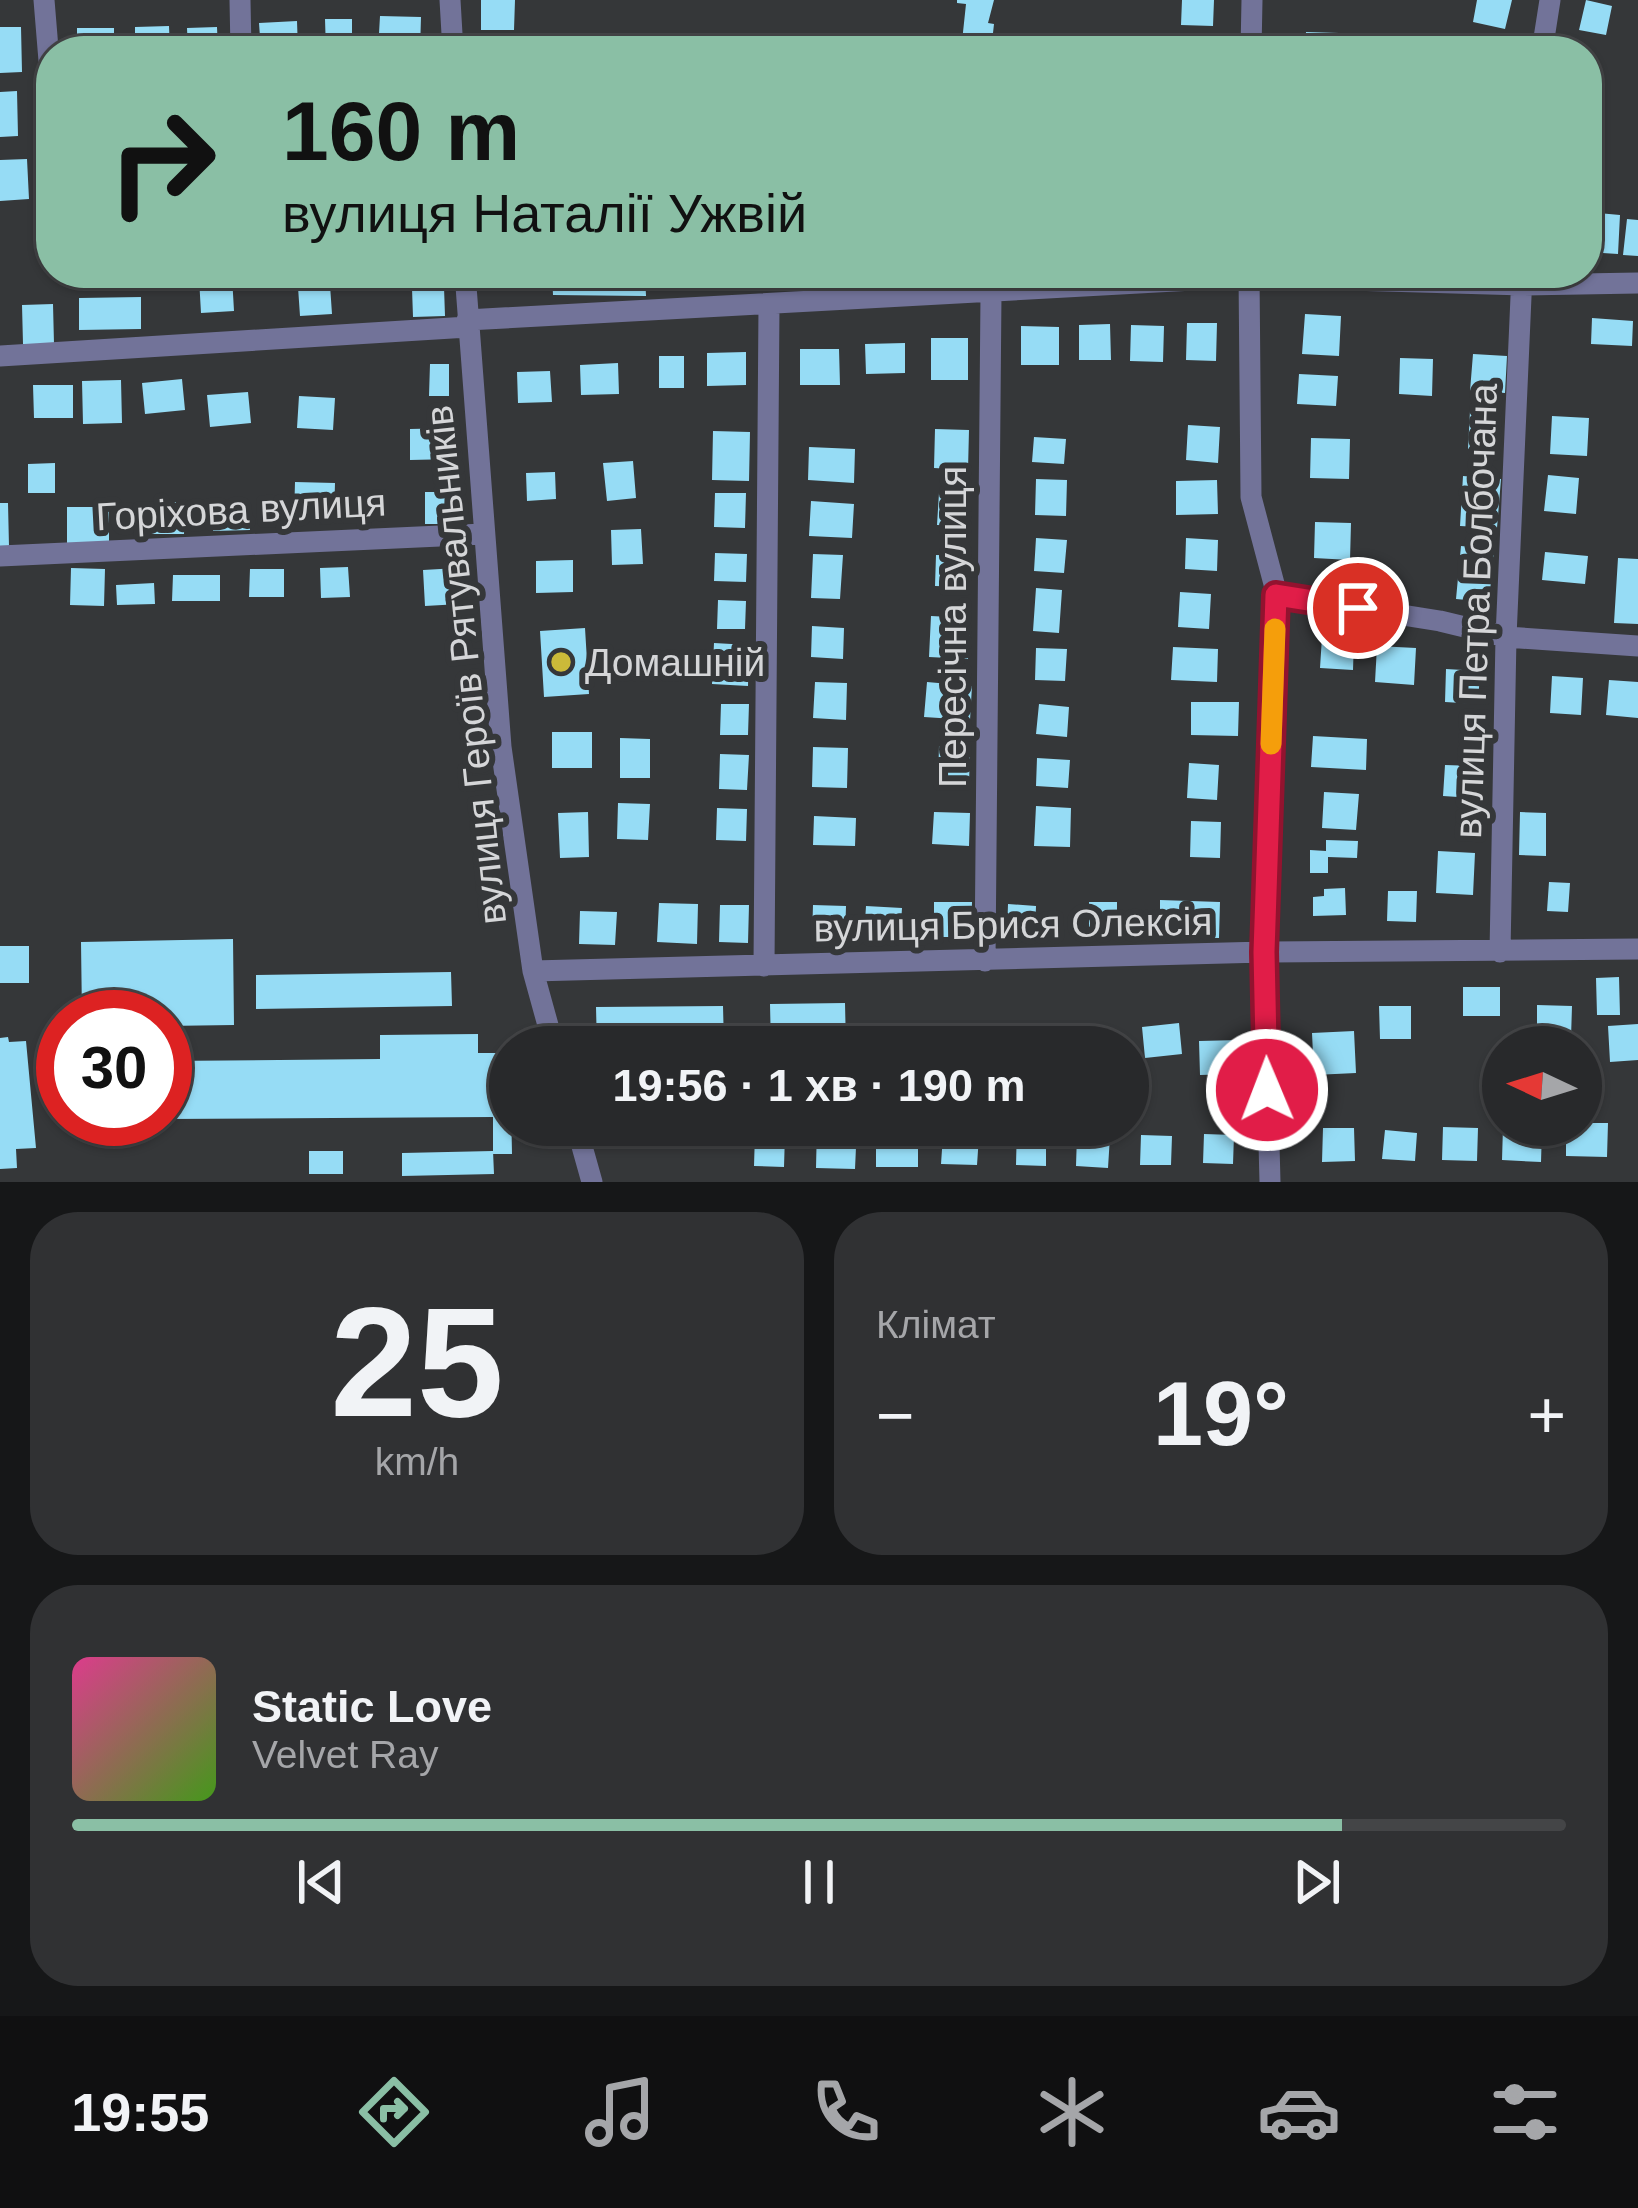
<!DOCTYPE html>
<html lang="uk">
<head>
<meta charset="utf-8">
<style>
	body { margin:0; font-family:Arial,sans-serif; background:#303133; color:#f1f3f6; height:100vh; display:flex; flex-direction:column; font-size:45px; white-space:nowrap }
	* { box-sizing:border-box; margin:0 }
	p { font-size:39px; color:#a5a6a9 }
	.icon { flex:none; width:66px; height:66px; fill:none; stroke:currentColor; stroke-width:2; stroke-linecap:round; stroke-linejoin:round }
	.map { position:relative; height:1182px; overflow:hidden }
	.panel { display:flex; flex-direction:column; gap:30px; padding:30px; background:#161718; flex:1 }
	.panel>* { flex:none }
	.hud { position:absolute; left:36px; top:36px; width:1566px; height:252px; border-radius:48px; box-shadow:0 3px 9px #0004,0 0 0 3px #444547; background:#8abfa5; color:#111; overflow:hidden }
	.needle { width:78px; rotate:274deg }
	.fabs { position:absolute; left:1482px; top:1026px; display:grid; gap:24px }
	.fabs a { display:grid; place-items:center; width:120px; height:120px; border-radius:50%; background:#28292b; box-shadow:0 3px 9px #0004,0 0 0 3px #444547; font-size:60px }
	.speed { position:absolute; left:36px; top:990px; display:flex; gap:24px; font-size:60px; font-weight:700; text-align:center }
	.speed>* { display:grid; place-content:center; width:156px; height:156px; border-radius:50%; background:#28292b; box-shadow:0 3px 9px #0004,0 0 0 3px #444547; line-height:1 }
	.speed .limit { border:18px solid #d22; background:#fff; color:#111 }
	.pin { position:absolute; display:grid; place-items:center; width:102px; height:102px; color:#fff; margin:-51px; border:6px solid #fff; border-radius:50%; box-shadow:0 3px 12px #0007 }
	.me { position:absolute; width:132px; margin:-66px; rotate:359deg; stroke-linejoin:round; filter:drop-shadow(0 0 9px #0008) }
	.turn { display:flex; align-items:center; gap:42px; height:252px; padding:0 48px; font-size:54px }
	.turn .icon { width:156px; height:156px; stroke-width:2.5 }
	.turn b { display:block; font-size:84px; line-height:102px }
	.big { font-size:90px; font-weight:800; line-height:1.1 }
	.panel .card { flex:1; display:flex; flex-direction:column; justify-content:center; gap:18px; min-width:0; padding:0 42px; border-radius:48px; background:#303133 }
	.panel .dial { align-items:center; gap:0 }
	.dial b { font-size:156px; line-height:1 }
	.song { display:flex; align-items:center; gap:36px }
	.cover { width:144px; height:144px; border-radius:18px; background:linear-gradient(135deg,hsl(330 70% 55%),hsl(100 70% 35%)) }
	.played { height:12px; border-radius:6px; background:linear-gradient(90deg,#8abfa5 85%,#444547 85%) }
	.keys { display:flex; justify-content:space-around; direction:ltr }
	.heat { display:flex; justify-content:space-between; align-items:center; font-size:66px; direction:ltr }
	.panel .tiles { flex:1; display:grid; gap:30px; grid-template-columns:1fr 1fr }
	.card:last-child { grid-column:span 2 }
	.trip { position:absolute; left:489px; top:1026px; width:660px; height:120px; border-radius:60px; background:#28292b; box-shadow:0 3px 9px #0004,0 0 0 3px #444547; font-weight:800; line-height:120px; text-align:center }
	.tab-bar { display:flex; height:192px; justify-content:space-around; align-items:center; background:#101011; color:#a5a6a9 }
	.tab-bar .icon { width:84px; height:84px }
	.tab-bar .active { color:#8abfa5 }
	.tab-bar b { font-size:54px; color:#f1f3f6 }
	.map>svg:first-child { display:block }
	.building { fill:#96dcf5 }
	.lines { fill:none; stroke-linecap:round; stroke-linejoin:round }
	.minor { stroke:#727399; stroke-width:21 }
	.route-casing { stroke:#92132f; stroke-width:30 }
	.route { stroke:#e11d48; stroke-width:21 }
	.slow { stroke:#f59e0b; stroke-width:21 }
	.poi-dot { fill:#cbba39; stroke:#353739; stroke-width:4.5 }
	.labels { text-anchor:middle; stroke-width:12; stroke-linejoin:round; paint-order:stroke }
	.street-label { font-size:39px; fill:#d5d6d8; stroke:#353739 }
	.poi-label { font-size:39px; fill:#d5d6d8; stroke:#353739; text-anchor:start }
</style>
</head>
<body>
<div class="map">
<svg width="1638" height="1182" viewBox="0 0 1638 1182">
	<rect width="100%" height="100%" fill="#353739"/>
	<path class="building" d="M 481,0 L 515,0 L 514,30 L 481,30 Z
		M 957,0 L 994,0 L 988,23 L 994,24 L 991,51 L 961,51 L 966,4 L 957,3 Z
		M 1182,0 L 1214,0 L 1213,26 L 1181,25 Z
		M 1477,0 L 1512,0 L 1505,29 L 1473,22 Z
		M 1586,0 L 1612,6 L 1606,35 L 1579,30 Z
		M 380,16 L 421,17 L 420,51 L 378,51 Z
		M 325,19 L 352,19 L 352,51 L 326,51 Z
		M 297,21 L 298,51 L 261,51 L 259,23 Z
		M 169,26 L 170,51 L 135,51 L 135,27 Z
		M 0,27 L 21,27 L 22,72 L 0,73 Z
		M 217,27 L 218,51 L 188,51 L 187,28 Z
		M 77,28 L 114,28 L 114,51 L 77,51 Z
		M 1306,32 L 1339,33 L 1338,51 L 1305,51 Z
		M 1472,39 L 1504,46 L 1503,51 L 1470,51 Z
		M 1587,70 L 1599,72 L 1594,99 L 1587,98 Z
		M 17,91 L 18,136 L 0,137 L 0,92 Z
		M 27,159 L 29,199 L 0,201 L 0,160 Z
		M 1587,212 L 1620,215 L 1618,254 L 1587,252 Z
		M 1627,219 L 1638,220 L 1638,256 L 1623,255 Z
		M 552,273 L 645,273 L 646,296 L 553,295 Z
		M 232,276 L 234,311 L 201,313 L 199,278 Z
		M 330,285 L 332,314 L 300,316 L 298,287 Z
		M 444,287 L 445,316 L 413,317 L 412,288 Z
		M 141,297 L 141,329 L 79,330 L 79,298 Z
		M 53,304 L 54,344 L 23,344 L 22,305 Z
		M 1305,314 L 1341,316 L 1339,356 L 1302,354 Z
		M 1592,318 L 1633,321 L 1632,346 L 1591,344 Z
		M 1187,323 L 1217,323 L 1216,361 L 1186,360 Z
		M 1110,324 L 1111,360 L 1079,360 L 1079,325 Z
		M 1131,325 L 1164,326 L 1163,362 L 1130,361 Z
		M 1021,326 L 1059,327 L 1059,365 L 1021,365 Z
		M 931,338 L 968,338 L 968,380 L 931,380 Z
		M 905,343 L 905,373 L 866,374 L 865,344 Z
		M 800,349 L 839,349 L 840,385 L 800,385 Z
		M 746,352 L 746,385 L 707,386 L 707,353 Z
		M 1473,354 L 1507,356 L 1505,393 L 1470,391 Z
		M 659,356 L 684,356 L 684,388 L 659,388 Z
		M 1400,358 L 1433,359 L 1432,396 L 1399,394 Z
		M 618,363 L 619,394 L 581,395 L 580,365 Z
		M 430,364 L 449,364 L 449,396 L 429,396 Z
		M 550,371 L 552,402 L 518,403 L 517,372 Z
		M 1299,374 L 1338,376 L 1336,406 L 1297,404 Z
		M 182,379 L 185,410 L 145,414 L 142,383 Z
		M 121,380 L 122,423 L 83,424 L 82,381 Z
		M 33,385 L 73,385 L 73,418 L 34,418 Z
		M 248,392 L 251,423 L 210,427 L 207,395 Z
		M 299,396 L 335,398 L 333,430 L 297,428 Z
		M 1470,411 L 1499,413 L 1496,451 L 1468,449 Z
		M 1552,416 L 1589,418 L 1587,456 L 1550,454 Z
		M 1188,425 L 1220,427 L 1218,463 L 1186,460 Z
		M 454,428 L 454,459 L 410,460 L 410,429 Z
		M 935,429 L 969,430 L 968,470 L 934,468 Z
		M 713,431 L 750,432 L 749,481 L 712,480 Z
		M 1034,437 L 1066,439 L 1064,464 L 1032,462 Z
		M 1311,438 L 1350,439 L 1349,479 L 1310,478 Z
		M 809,447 L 855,449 L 854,483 L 808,480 Z
		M 633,461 L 636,498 L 607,501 L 603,463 Z
		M 55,463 L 55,493 L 28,493 L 28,464 Z
		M 555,472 L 556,499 L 527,501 L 526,473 Z
		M 1548,475 L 1579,478 L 1576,514 L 1544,511 Z
		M 1463,476 L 1501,479 L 1497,528 L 1460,526 Z
		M 1036,479 L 1067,480 L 1066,516 L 1035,515 Z
		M 1217,480 L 1218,514 L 1176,515 L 1176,481 Z
		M 295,482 L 335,483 L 334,519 L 294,519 Z
		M 425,492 L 460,492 L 460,524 L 425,524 Z
		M 715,493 L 746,493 L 745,528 L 714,527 Z
		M 939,493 L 970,495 L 968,526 L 937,525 Z
		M 811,501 L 854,504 L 852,538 L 809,536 Z
		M 148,502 L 185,502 L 184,534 L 148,534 Z
		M 0,503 L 8,503 L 9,546 L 0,546 Z
		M 213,506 L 249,506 L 250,530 L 213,531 Z
		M 67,507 L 109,507 L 109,544 L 67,544 Z
		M 1315,522 L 1351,523 L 1350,560 L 1314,558 Z
		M 641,529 L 643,564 L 612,565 L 611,530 Z
		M 1036,538 L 1067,540 L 1064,573 L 1034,571 Z
		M 1186,538 L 1218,540 L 1217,571 L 1185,569 Z
		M 1461,546 L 1494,549 L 1489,602 L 1456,599 Z
		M 1545,552 L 1588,556 L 1585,584 L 1542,580 Z
		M 715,553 L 747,554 L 746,582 L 714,581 Z
		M 813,554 L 843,555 L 840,599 L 811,598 Z
		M 936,555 L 970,556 L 970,587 L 935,586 Z
		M 1618,558 L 1638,559 L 1638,624 L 1614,623 Z
		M 573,560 L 573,592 L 536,593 L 536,561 Z
		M 348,567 L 350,597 L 321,598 L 320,568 Z
		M 71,568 L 105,569 L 104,606 L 70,605 Z
		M 458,568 L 460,604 L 425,606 L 423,570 Z
		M 250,569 L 284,569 L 284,597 L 249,597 Z
		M 173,575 L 220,575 L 220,601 L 172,601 Z
		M 154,583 L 155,604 L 117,605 L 116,585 Z
		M 1036,588 L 1062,590 L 1059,633 L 1033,631 Z
		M 1180,592 L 1211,594 L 1209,629 L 1178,627 Z
		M 718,600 L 746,601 L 745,629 L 717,629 Z
		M 931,616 L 970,618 L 968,659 L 929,657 Z
		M 812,626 L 844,628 L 843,659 L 811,657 Z
		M 585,628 L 589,694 L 544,697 L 540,631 Z
		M 1322,637 L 1354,639 L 1353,670 L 1320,668 Z
		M 714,643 L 749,645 L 748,686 L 712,684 Z
		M 1377,646 L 1416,648 L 1414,685 L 1375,682 Z
		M 1173,647 L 1218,649 L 1217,682 L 1171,680 Z
		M 1036,648 L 1067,649 L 1065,681 L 1035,680 Z
		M 1446,669 L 1480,671 L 1478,704 L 1445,702 Z
		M 1552,676 L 1583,678 L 1581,715 L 1550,713 Z
		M 1609,680 L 1638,682 L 1638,718 L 1606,715 Z
		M 815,682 L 847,683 L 846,720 L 813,718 Z
		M 927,682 L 972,686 L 970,720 L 924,717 Z
		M 1191,702 L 1239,702 L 1238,736 L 1191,735 Z
		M 721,704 L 749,704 L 748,735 L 720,735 Z
		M 1039,704 L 1069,707 L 1067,737 L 1036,734 Z
		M 552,732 L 592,732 L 592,768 L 552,768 Z
		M 1313,736 L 1367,739 L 1366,770 L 1311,767 Z
		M 620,738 L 650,739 L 650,778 L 620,778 Z
		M 939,746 L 970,748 L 969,784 L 938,783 Z
		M 813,747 L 848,748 L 847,788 L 812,787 Z
		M 720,754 L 749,755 L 747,790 L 719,789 Z
		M 1037,758 L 1070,760 L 1068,788 L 1036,786 Z
		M 1189,763 L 1219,765 L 1217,800 L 1187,798 Z
		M 1445,765 L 1475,766 L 1473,798 L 1443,796 Z
		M 1324,792 L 1359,794 L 1356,830 L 1322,828 Z
		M 618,803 L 650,804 L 648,840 L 617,839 Z
		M 1036,806 L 1071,808 L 1070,847 L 1034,846 Z
		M 717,808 L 747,809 L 746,841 L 716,840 Z
		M 588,812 L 589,857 L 560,858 L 558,813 Z
		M 934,812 L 970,813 L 969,846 L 932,844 Z
		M 1520,812 L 1546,813 L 1546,856 L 1519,855 Z
		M 814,816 L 856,818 L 855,846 L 813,845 Z
		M 1191,821 L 1221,822 L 1220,858 L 1190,857 Z
		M 1326,840 L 1358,841 L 1357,858 L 1328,857 L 1328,873 L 1310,873 L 1310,850 L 1326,851 Z
		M 1438,851 L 1475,853 L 1473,895 L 1436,893 Z
		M 1549,882 L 1570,883 L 1568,912 L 1547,911 Z
		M 1345,888 L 1346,915 L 1313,916 L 1313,897 L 1324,896 L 1324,889 Z
		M 1388,891 L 1417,891 L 1416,922 L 1387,921 Z
		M 1160,900 L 1220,902 L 1219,938 L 1160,937 Z
		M 934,902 L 972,902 L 971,937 L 934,937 Z
		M 1089,902 L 1117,902 L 1117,937 L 1089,937 Z
		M 659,903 L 698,904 L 697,944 L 657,942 Z
		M 1008,904 L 1036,906 L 1035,935 L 1007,934 Z
		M 720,905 L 749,905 L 748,943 L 719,942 Z
		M 813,905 L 846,906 L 845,939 L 812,938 Z
		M 866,906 L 902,908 L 900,940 L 864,938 Z
		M 580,911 L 617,912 L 615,945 L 579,944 Z
		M 233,939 L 234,1025 L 165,1026 L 165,1017 L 82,1017 L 81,942 Z
		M 0,946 L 29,946 L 29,983 L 0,983 Z
		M 451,972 L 452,1006 L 256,1009 L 256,975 Z
		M 1619,977 L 1620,1015 L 1597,1015 L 1596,978 Z
		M 1463,987 L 1500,987 L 1500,1016 L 1463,1016 Z
		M 845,1003 L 846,1047 L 771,1047 L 770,1004 Z
		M 1537,1005 L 1572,1006 L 1571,1038 L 1537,1037 Z
		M 723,1006 L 724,1045 L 597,1047 L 596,1007 Z
		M 1379,1006 L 1411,1006 L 1411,1039 L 1380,1039 Z
		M 1179,1023 L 1182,1054 L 1145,1058 L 1142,1027 Z
		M 1638,1024 L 1638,1060 L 1610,1062 L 1608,1026 Z
		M 1048,1029 L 1082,1029 L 1082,1047 L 1047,1047 Z
		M 1028,1031 L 1029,1047 L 997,1047 L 997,1032 Z
		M 1354,1031 L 1356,1073 L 1314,1075 L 1312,1033 Z
		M 478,1034 L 478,1053 L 510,1053 L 512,1154 L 493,1154 L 493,1117 L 165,1119 L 165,1061 L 380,1059 L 380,1035 Z
		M 8,1037 L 9,1042 L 26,1041 L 36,1148 L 16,1149 L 17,1168 L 0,1169 L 0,1038 Z
		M 1240,1040 L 1240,1074 L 1200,1075 L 1199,1041 Z
		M 1581,1123 L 1608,1123 L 1607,1157 L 1566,1156 L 1566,1125 Z
		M 817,1125 L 857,1125 L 855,1169 L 816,1168 Z
		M 1017,1125 L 1046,1125 L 1046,1166 L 1016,1165 Z
		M 1443,1127 L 1478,1128 L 1477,1161 L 1442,1160 Z
		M 1503,1127 L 1542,1129 L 1541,1162 L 1502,1160 Z
		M 1323,1128 L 1354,1128 L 1355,1161 L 1322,1162 Z
		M 1385,1130 L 1417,1133 L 1415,1161 L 1382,1159 Z
		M 755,1133 L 785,1134 L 784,1167 L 754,1166 Z
		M 1204,1134 L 1234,1135 L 1233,1164 L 1203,1163 Z
		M 943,1135 L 979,1136 L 977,1165 L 941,1164 Z
		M 1077,1135 L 1110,1136 L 1108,1168 L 1076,1166 Z
		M 1141,1135 L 1172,1136 L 1171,1165 L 1140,1165 Z
		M 876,1136 L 918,1136 L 918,1167 L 876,1167 Z
		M 309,1151 L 343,1151 L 343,1174 L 309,1174 Z
		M 493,1151 L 494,1174 L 402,1176 L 402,1153 Z"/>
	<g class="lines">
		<path class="minor" d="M 44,0 L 51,85
			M 240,0 L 241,51
			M 450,0 L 453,51
			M 1251,51 L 1252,0
			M 1542,51 L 1550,0
			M 465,273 L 501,747 L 533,971 L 554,1047
			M 1249,273 L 1251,497 L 1277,595 L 1264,952 L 1270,1182
			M 467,320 L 1248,277 L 1524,285 L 1638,283
			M 0,356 L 468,327
			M 0,556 L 484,534
			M 1277,595 L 1440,621 L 1506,637 L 1638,646
			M 1500,952 L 1506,637 L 1522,274
			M 985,961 L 991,294
			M 764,966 L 769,305
			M 533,971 L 1264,952 L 1638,949
			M 576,1125 L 592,1182"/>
	</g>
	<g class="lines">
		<defs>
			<path id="route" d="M 1267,1090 L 1264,952 L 1276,595 L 1358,608"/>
		</defs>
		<use href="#route" class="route-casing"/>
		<use href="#route" class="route"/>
		<path class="slow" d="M 1271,744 L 1275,629"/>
	</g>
	<circle class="poi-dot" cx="561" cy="662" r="12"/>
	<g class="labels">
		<g class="street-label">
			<text transform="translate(241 509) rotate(-3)" y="14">Горіхова вулиця</text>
			<text transform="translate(1475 611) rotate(-88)" y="14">вулиця Петра Болбочана</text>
			<text transform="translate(952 627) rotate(-90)" y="14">Пересічна вулиця</text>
			<text transform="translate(465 665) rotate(-96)" y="14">вулиця Героїв Рятувальників</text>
			<text transform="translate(1013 924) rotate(-1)" y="14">вулиця Брися Олексія</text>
		</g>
		<g class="poi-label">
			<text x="585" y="676">Домашній</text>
		</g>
	</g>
</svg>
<div class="fabs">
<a><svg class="needle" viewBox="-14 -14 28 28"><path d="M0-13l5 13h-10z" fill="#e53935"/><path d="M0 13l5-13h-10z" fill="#a5a6a9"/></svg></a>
</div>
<div class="speed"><div class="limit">30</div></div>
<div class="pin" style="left:1358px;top:608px;background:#d93025"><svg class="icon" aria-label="arrive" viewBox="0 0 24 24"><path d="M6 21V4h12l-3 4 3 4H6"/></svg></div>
<svg class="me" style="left:1267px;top:1090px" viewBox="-20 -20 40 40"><circle r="17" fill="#e11d48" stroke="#fff" stroke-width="3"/><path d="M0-11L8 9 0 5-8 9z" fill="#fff"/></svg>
<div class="trip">19:56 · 1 хв · 190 m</div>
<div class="hud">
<div class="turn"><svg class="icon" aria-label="right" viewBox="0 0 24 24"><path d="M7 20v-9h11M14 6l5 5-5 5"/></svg><div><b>160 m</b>вулиця Наталії Ужвій</div></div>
</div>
</div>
<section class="panel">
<div class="tiles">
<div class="card dial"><b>25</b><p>km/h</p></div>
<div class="card"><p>Клімат</p>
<div class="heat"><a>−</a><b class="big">19°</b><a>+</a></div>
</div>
<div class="card">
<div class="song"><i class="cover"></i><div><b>Static Love</b><p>Velvet Ray</p></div></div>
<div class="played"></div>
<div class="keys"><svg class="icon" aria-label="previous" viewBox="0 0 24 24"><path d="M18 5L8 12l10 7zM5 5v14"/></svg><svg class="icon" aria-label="pause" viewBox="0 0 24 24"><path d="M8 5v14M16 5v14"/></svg><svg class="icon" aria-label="next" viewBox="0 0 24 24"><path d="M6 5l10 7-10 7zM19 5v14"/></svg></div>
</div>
</div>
</section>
<nav class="tab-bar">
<b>19:55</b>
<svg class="icon active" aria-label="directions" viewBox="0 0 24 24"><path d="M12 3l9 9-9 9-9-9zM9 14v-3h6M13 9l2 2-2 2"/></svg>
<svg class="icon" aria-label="music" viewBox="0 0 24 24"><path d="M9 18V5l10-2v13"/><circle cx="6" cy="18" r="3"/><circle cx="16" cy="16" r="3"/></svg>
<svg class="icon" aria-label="phone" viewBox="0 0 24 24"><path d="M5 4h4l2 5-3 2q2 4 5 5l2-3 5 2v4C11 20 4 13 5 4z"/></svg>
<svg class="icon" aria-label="climate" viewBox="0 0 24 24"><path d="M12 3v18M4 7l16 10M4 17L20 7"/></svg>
<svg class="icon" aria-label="car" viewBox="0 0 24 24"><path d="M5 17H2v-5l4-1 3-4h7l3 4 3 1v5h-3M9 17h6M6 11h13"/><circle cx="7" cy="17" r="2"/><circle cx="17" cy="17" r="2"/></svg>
<svg class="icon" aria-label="filters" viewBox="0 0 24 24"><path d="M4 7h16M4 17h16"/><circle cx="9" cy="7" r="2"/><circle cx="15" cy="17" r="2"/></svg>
</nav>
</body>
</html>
